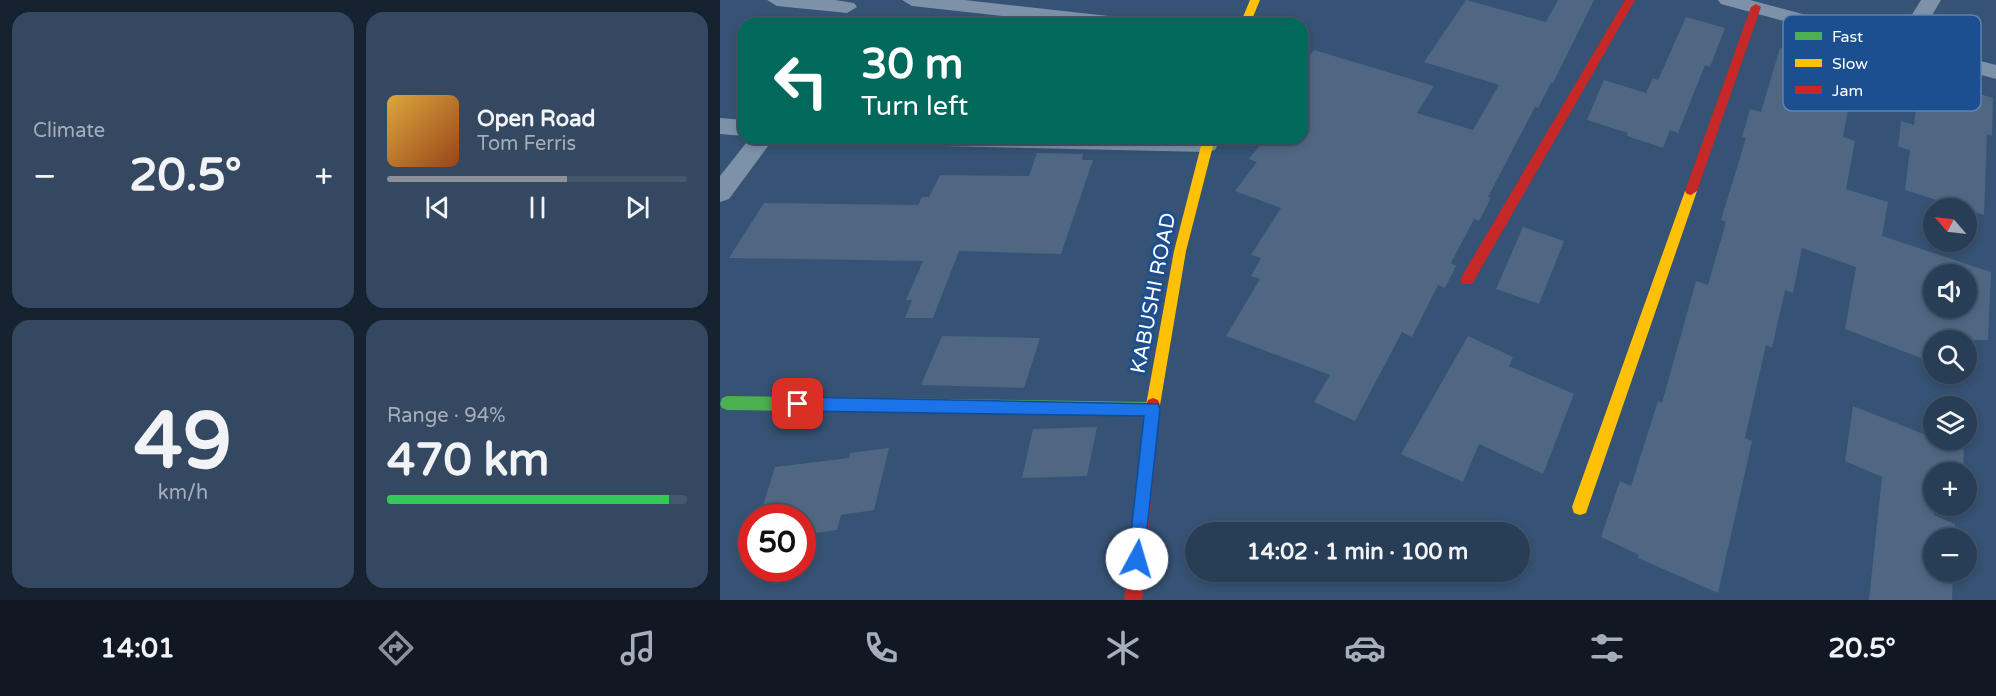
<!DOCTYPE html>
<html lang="en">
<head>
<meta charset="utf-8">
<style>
	body { margin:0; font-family:"Varela Round",sans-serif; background:#344961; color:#f1f3f6; height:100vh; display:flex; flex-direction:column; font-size:22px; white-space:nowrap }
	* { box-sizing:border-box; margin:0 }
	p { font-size:20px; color:#a5aeba }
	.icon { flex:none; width:33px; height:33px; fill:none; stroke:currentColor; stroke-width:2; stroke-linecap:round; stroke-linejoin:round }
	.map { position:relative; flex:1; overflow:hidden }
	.side { display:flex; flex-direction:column; gap:12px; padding:12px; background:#162230; width:720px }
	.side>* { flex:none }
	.guide { position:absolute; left:18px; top:18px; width:570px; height:126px; border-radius:18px; box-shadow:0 3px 9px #0003,0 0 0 2px #44576d; background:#00695c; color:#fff; overflow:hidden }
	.needle { width:39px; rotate:298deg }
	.controls { position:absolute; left:1203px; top:198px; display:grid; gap:12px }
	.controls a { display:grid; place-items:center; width:54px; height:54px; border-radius:50%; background:#283e57; box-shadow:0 3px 9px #0003,0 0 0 2px #44576d; font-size:30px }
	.speed { position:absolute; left:18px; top:504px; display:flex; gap:12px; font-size:30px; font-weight:700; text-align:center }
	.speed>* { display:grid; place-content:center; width:78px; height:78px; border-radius:50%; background:#283e57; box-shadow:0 3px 9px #0003,0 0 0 2px #44576d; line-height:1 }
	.speed .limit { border:9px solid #d22; background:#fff; color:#111 }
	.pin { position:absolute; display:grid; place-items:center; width:51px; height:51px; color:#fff; margin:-26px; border-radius:12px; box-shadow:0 3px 9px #0006 }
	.me { position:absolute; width:66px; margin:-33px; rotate:6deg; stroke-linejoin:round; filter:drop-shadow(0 0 4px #0008) }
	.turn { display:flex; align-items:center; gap:21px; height:126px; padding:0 24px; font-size:27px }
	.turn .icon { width:78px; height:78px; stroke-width:2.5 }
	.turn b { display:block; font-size:42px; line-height:51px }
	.big { font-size:45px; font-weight:700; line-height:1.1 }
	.side .widget { flex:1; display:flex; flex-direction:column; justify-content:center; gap:9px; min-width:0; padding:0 21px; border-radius:18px; background:#344961 }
	.side .dial { align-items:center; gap:0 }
	.dial b { font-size:78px; line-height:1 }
	.song { display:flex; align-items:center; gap:18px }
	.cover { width:72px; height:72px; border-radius:9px; background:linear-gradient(135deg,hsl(40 70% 55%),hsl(20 70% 35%)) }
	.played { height:6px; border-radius:3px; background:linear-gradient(90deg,#8c9099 60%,#44576d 60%) }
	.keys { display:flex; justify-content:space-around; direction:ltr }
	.heat { display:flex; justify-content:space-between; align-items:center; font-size:33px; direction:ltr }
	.charge { height:9px; border-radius:4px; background:linear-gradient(90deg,#34c759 94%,#44576d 0) }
	.side .tiles { flex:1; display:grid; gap:12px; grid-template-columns:repeat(2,1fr) }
	.trip { position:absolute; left:465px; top:522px; width:345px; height:60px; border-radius:30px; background:#283e57; box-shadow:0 3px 9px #0003,0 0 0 2px #44576d; font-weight:700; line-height:60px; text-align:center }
	.dock { display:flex; height:96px; justify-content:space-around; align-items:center; background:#101923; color:#a5aeba }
	.dock .icon { width:42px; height:42px }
	.dock .selected { color:#8c9099 }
	.dock b { font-size:27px; color:#f1f3f6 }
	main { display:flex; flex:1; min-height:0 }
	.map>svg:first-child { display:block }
	.building { fill:#506783; fill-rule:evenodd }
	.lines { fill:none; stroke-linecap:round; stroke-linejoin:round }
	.street { fill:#7d92a8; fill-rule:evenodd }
	.fast { fill:#4caf50; fill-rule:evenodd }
	.slow { fill:#ffc107; fill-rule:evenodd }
	.jam { fill:#c62828; fill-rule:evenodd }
	.route { fill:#1a73e8; stroke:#114b97; stroke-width:1.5 }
	.labels { text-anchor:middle; stroke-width:6; stroke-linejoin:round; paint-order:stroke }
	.street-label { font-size:21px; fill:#fff; stroke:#1b4f8f }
	.key { fill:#1b4f8f; stroke:#5f84b1; stroke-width:1.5 }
	.key-label { font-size:16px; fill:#fff }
</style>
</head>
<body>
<main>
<section class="side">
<div class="tiles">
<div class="widget"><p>Climate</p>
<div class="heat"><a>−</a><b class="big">20.5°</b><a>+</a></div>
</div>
<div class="widget">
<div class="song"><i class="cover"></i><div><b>Open Road</b><p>Tom Ferris</p></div></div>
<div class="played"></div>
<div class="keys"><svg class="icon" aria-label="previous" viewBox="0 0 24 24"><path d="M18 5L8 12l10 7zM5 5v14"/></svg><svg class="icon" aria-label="pause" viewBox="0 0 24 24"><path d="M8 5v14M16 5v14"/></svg><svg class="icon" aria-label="next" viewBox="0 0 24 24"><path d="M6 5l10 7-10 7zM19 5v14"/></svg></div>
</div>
<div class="widget dial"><b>49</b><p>km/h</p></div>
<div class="widget"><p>Range · 94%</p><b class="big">470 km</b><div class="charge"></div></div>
</div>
</section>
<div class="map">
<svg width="1276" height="600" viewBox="0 0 1276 600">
	<rect width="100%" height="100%" fill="#365274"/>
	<path class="building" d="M 746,0 L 826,22 L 838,0 L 874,0 L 833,83 L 831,83 L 818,108 L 815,107 L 793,149 L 768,197 L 771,198 L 759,221 L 754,219 L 731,263 L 736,266 L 725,288 L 718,285 L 692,337 L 682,332 L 635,421 L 594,402 L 610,375 L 506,336 L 540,279 L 531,276 L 541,258 L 531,255 L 561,208 L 515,191 L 537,162 L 529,159 L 546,138 L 582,138 L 582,54 L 589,56 L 594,50 L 714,86 L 697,113 L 753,130 L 779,85 L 704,62 Z
		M 966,17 L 1005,28 L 990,67 L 985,65 L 958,133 L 950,130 L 943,148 L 907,136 L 908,133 L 867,120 L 884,80 L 926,93 L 933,78 L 938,80 Z
		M 1090,44 L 1138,57 L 1123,137 L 1135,141 L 1126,189 L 1168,202 L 1162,236 L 1271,272 L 1268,340 L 1247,340 L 1246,349 L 1246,340 L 1214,340 L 1214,363 L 1125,329 L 1136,267 L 1082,248 L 1073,293 L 1065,290 L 1052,348 L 1046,345 L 1025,438 L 1032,441 L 998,593 L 918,558 L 919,555 L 881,537 L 900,481 L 911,486 L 938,401 L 942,403 L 976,281 L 988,285 L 1006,222 L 1001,220 L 1026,138 L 1022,137 L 1030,109 L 1041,112 L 1060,48 L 1088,56 ZM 1214,274 L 1246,274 L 1246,308 L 1214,308 Z
		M 1199,81 L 1246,94 L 1246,90 L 1273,98 L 1272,136 L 1267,134 L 1264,215 L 1185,190 L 1190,150 L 1178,147 L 1181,121 L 1194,125 Z
		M 317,153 L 363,154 L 362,160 L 373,160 L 341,254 L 239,251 L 213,318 L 185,318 L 192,300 L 186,300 L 203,261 L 9,258 L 44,203 L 198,205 L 202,197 L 209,197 L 220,175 L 309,176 Z
		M 803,227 L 844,241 L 819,304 L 776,289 Z
		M 222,336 L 320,338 L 304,388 L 201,385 Z
		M 748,336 L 793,357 L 789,366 L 854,394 L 823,474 L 759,444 L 743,482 L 681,454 Z
		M 1133,406 L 1244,450 L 1243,472 L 1214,472 L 1214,515 L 1235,524 L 1235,538 L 1214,538 L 1214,572 L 1233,572 L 1232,600 L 1149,600 L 1162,477 L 1125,461 Z
		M 377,427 L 367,476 L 302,478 L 313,429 Z
		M 169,448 L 154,510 L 121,515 L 117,530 L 82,535 L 82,518 L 39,518 L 55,467 L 129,458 L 130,453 Z"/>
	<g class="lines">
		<path class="street" d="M 47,0 L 115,0 L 134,3 L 137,7 L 127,13 L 57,6 Z
			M 182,0 L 244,0 L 407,18 L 414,20 L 417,24 L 353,24 L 192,6 Z
			M 998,0 L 1030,0 L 1177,39 L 1201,0 L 1221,0 L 1195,44 L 1276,65 L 1276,79 L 1001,4 Z
			M 0,118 L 24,120 L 24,136 L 0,134 Z
			M 30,138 L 54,138 L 9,199 L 0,202 L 0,176 Z
			M 210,138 L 494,138 L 498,144 L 495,150 L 487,152 L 221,146 L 213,144 Z"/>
		<path class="fast" d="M 7,396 L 432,402 L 437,404 L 439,409 L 437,414 L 432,416 L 7,410 L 2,408 L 0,404 L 2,398 Z"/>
		<path class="slow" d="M 530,0 L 540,0 L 530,24 L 520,24 Z
			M 483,138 L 495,138 L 466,251 L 440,405 L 438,410 L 433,412 L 428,410 L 426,405 L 454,251 Z
			M 971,187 L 977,191 L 868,507 L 866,513 L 860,515 L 854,513 L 852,507 L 965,191 Z"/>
		<path class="jam" d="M 905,0 L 915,0 L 752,284 L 742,284 L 740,280 L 742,276 Z
			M 1036,4 L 1041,7 L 977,191 L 971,195 L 967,194 L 965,191 L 1031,7 Z
			M 433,398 L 438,400 L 440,405 L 422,600 L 404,600 L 426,405 L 428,400 Z"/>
	</g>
	<path class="route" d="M 78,397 L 438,404 L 440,409 L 423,565 L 417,567 L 411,565 L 408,559 L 424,416 L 78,411 L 71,404 Z"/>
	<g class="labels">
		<g class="street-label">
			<text transform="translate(433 293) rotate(-79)" y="7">KABUSHI ROAD</text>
		</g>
	</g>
	<rect x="1063" y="15" width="198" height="96" rx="9" class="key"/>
	<rect x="1075" y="32" width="27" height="8" fill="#4caf50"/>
	<rect x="1075" y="59" width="27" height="8" fill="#ffc107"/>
	<rect x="1075" y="86" width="27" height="8" fill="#c62828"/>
	<g class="key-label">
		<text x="1112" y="42">Fast</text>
		<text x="1112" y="69">Slow</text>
		<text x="1112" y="96">Jam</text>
	</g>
</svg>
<div class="controls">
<a><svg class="needle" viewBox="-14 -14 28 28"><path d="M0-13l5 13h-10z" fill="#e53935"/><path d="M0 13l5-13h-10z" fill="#a5aeba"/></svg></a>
<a><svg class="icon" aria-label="sound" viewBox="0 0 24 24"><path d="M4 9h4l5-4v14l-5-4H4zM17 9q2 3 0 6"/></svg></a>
<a><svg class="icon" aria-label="search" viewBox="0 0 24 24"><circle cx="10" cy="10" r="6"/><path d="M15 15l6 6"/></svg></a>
<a><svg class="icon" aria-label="layers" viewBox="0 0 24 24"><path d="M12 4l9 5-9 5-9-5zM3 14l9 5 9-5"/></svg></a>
<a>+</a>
<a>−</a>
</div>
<div class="speed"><div class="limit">50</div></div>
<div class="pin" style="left:78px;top:404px;background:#d93025"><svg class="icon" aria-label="arrive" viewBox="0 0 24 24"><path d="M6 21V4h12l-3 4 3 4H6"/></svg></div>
<svg class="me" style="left:417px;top:559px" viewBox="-20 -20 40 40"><circle r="19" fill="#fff"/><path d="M0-13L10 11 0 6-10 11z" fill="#1a73e8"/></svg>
<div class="trip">14:02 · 1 min · 100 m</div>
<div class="guide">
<div class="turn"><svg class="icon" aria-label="left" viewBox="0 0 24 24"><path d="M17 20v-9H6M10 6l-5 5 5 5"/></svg><div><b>30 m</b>Turn left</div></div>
</div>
</div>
</main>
<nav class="dock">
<b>14:01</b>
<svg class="icon selected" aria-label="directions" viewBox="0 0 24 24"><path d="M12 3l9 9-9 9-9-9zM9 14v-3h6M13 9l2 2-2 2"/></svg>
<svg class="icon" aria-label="music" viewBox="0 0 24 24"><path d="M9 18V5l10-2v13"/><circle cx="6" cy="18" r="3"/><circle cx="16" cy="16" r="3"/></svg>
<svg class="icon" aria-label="phone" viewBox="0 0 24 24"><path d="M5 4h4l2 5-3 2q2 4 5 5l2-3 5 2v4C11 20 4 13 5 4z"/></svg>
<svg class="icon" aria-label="climate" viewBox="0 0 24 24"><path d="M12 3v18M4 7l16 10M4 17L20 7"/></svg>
<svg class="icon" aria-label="car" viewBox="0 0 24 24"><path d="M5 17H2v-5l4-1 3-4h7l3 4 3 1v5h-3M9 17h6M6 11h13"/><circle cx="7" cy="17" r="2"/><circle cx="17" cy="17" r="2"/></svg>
<svg class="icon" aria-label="filters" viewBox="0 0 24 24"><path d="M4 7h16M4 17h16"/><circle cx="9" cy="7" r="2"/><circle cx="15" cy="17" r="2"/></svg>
<b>20.5°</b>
</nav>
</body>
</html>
